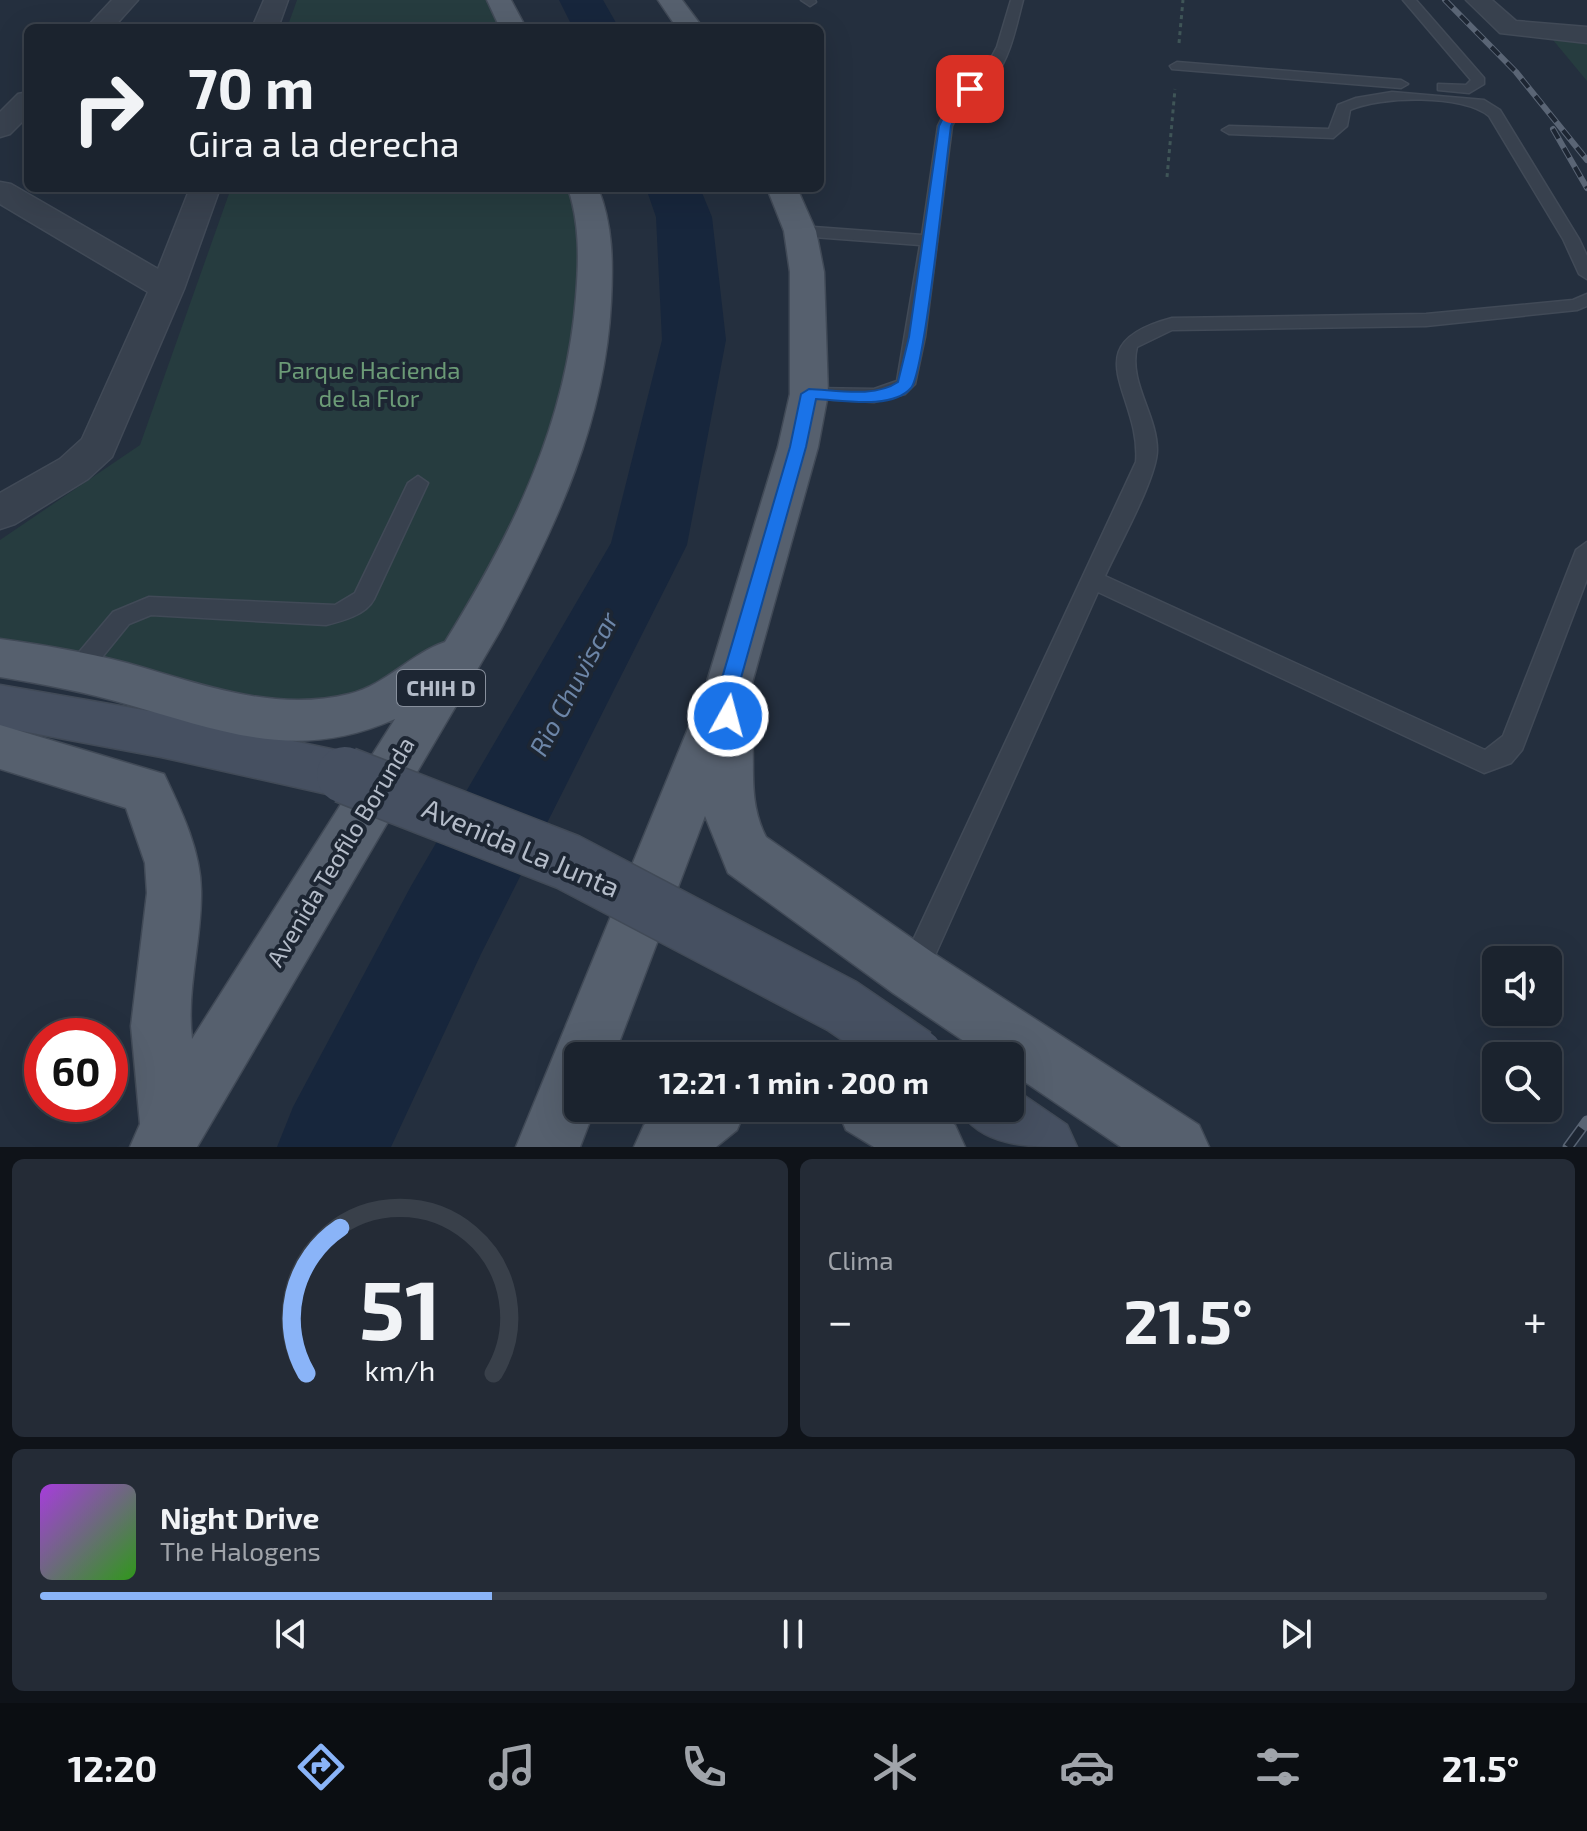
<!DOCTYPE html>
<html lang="es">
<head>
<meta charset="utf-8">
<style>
	body { margin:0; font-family:"Exo 2",sans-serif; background:#242b36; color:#f1f3f6; height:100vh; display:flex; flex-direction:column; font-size:30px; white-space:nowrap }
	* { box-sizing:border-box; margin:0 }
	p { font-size:26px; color:#a0a4aa }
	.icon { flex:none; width:44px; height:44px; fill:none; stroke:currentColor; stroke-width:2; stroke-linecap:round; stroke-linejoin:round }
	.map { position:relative; height:1147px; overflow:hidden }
	.details { display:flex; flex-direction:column; gap:12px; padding:12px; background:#0f1319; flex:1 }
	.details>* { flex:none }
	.top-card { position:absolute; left:24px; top:24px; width:800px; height:168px; border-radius:12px; box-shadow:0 8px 32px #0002,0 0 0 2px #39404a; background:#1b232e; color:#f1f3f6; overflow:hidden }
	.controls { position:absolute; left:1482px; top:946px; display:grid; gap:16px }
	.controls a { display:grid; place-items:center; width:80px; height:80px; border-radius:12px; background:#1b232e; box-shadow:0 8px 32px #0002,0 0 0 2px #39404a; font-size:40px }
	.speed { position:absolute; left:24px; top:1018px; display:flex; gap:16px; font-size:40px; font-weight:700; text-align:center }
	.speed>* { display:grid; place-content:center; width:104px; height:104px; border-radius:50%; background:#1b232e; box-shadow:0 8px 32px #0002,0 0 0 2px #39404a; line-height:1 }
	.speed .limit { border:12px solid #d22; background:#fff; color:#111 }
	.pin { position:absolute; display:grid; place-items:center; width:68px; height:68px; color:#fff; margin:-34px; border-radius:16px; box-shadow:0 4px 12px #0006 }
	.me { position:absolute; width:88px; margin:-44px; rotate:7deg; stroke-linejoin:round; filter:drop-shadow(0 0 6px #0008) }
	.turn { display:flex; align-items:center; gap:28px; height:168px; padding:0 32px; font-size:36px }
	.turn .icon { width:104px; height:104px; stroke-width:2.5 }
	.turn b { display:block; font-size:56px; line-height:68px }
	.big { font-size:60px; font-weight:700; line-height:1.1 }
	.details .widget { flex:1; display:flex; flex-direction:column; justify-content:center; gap:12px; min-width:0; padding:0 28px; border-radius:12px; background:#242b36 }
	.details .dial { align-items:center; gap:0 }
	.dial svg { height:208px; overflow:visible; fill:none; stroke:#39404a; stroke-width:7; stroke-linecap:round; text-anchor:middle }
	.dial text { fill:#f1f3f6; stroke:none }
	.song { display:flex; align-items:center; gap:24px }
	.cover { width:96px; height:96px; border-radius:12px; background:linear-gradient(135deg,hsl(280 70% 55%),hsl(110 70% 35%)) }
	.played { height:8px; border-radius:4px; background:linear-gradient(90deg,#8ab4f8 30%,#39404a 30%) }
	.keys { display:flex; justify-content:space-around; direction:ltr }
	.heat { display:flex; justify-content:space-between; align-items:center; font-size:44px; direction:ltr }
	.details .tiles { flex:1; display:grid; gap:12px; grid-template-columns:1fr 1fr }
	.widget:last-child { grid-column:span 2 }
	.trip { position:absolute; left:564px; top:1042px; width:460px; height:80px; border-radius:12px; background:#1b232e; box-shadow:0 8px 32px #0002,0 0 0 2px #39404a; font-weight:700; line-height:80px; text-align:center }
	.menu { display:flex; height:128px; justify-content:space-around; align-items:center; background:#0b0e12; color:#a0a4aa }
	.menu .icon { width:56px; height:56px }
	.menu .active { color:#8ab4f8 }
	.menu b { font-size:36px; color:#f1f3f6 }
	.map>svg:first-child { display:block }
	.green { fill:#263c3f }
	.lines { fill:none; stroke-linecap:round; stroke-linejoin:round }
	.river { fill:#17263c; fill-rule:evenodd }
	.lane-casing { stroke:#414a57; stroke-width:3 }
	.street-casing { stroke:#414a57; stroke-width:3 }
	.secondary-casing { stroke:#414a57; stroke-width:3 }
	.primary-casing { stroke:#414a57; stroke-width:3 }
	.path { stroke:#3f5557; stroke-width:3; stroke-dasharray:4 4; stroke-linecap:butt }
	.lane { fill:#38414e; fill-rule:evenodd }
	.street { fill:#38414e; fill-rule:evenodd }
	.secondary { fill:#465061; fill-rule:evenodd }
	.primary { fill:#56606e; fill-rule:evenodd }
	.rail-far1-casing { stroke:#5a6575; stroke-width:6 }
	.rail-casing { stroke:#5a6575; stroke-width:11 }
	.rail-far1 { stroke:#1d2633; stroke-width:4; stroke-dasharray:11; stroke-linecap:butt }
	.rail { stroke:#1d2633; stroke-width:8; stroke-dasharray:23; stroke-linecap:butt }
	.secondary-bridge-casing { stroke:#414a57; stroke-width:59; stroke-linecap:butt }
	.secondary-bridge { stroke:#465061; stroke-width:56 }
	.route { fill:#1a73e8; stroke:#114b97; stroke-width:2 }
	.labels { text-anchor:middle; stroke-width:8; stroke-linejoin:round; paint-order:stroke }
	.shield { fill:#1d2633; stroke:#878f9c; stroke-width:2 }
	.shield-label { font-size:22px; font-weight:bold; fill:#b4bcc9 }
	.park-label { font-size:24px; fill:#6b9a76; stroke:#1d2633 }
	.street-label { font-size:24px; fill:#b4bcc9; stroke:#1d2633 }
	.water-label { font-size:26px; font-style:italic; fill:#6d86a8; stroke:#1d2633 }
	.near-street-label { font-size:28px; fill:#b4bcc9; stroke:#1d2633 }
</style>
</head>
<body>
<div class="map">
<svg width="1587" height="1147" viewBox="0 0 1587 1147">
	<rect width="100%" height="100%" fill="#242f3e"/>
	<path class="green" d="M 297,0 L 487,0 L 500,28 L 287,28 Z
		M 1553,40 L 1587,42 L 1587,81 Z
		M 231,188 L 573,188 L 586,217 L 573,407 L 465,637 L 328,715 L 0,655 L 0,540 L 140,445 Z"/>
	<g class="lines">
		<path class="river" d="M 559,0 L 603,0 L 619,28 L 573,28 Z
			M 646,188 L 700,188 L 712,217 L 726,340 L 687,545 L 481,954 L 391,1147 L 277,1147 L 293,1107 L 411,886 L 611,543 L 662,340 L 656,217 Z"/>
		<defs>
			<path id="lane" d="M 801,0 L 815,0 L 816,2 L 810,6 Z
				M 1011,0 L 1023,0 C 1016,26 1011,56 994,78 C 978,99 965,98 952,126 L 925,337 L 915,384 L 905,394 L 874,402 L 802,398 L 800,394 L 802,390 L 809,388 L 874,389 L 897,381 L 920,245 L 800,236 L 792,231 L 800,226 L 922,235 L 938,126 L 951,100 L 982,75 L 997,47 Z
				M 1403,0 L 1416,0 L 1484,78 L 1484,84 L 1469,93 L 1438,90 L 1438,84 L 1466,85 L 1471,80 Z
				M 1177,62 L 1401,80 L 1408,84 L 1401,88 L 1172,69 L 1170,66 Z
				M 1392,92 L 1484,100 L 1500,110 L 1579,239 L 1587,256 L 1587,279 L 1579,274 L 1563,239 L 1489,116 C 1463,94 1380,96 1350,110 L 1347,126 L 1333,138 L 1229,134 L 1222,130 L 1229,126 L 1329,129 L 1338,105 L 1356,98 Z
				M 1587,294 L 1587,306 L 1577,310 L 1426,326 L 1172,330 L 1137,347 C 1128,382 1157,414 1157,450 C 1157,478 1118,547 1105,576 L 1485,750 L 1503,736 L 1576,550 L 1587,542 L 1587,579 L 1522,750 L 1511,763 L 1484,773 L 1098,592 L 923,982 L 913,986 L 903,982 L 899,972 L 903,962 L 1136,462 C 1142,394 1070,345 1172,318 L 1426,314 L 1573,300 Z
				M 418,476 L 428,483 L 374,599 C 366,615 342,621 326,625 L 151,615 L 129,624 L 86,677 L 78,680 L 70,677 L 66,670 L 70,663 L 113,612 L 149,597 L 335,605 L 355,593 L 408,483 Z"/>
			<path id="street" d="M 112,0 L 138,0 L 113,28 L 86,28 Z
				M 264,0 L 288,0 L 278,28 L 252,28 Z
				M 1466,0 L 1492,0 L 1516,21 L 1587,27 L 1587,43 L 1500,33 Z
				M 28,92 L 28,116 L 10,134 L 0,137 L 0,112 L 18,94 Z
				M 0,182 L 11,184 L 158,269 L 190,188 L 220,188 L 184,289 L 112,457 L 88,479 L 15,524 L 0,529 L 0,493 L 60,459 L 82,439 L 148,292 L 0,204 Z"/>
			<path id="secondary" d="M 0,685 L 161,713 L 345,752 L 363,759 L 370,775 L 363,791 L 345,798 L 161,757 L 0,727 Z
				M 1010,1086 L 1067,1125 L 1077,1147 C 1026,1147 981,1147 958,1108 L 1010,1108 Z"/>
			<path id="primary" d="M 487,0 L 511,0 L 526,28 L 500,28 Z
				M 658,0 L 682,0 L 703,28 L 677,28 Z
				M 568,188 L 598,188 C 613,225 613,263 611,302 C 605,422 557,524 501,629 L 197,1147 L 130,1147 L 140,1124 L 131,1026 L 147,893 L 145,863 L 126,808 L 0,769 L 0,725 L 164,774 C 181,810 201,851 201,891 C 202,940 186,989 192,1039 L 395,719 C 297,763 222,731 126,704 C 85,692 43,684 0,677 L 0,639 C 43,645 85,652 127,663 C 198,683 274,713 349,694 C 386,685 410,654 445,642 C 512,534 566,425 576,297 C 579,260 580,224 568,188 Z
				M 767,188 L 797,188 L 816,231 L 824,272 L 828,394 L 818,447 L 745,708 C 762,744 742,791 766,837 L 933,953 L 1199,1125 L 1209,1147 L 1121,1147 L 1010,1072 L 1010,1056 L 986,1056 L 893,993 L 728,873 L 705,816 L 614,1056 L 578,1056 L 578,1108 L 595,1108 L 580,1147 L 516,1147 L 706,685 L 778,447 L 790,394 L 790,272 L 784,231 Z
				M 665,1108 L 746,1108 L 737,1130 L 716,1147 L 634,1147 L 644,1125 Z
				M 837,1108 L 927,1108 L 955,1125 L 965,1147 L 874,1147 L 846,1130 Z"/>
		</defs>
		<use href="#lane" class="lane-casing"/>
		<use href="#street" class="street-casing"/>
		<use href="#secondary" class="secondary-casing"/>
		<use href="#primary" class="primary-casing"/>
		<path class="path" d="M 1179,43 L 1183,0
			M 1167,177 L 1175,89"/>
		<use href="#lane" class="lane"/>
		<use href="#street" class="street"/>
		<use href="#secondary" class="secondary"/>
		<use href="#primary" class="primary"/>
		<defs>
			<path id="rail-far1" d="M 1445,0 L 1516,72 L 1587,160
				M 1553,129 L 1587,188"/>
			<path id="rail" d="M 1568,1147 L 1587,1121"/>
		</defs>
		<use href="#rail-far1" class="rail-far1-casing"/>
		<use href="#rail" class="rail-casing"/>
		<use href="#rail-far1" class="rail-far1"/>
		<use href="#rail" class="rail"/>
		<defs>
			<path id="secondary-bridge" d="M 345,775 L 568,862 L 842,1006 L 915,1056"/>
		</defs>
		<use href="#secondary-bridge" class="secondary-bridge-casing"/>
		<use href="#secondary-bridge" class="secondary-bridge"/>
	</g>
	<path class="route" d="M 966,87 L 976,89 L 961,104 L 951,126 C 946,162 925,372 911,388 C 892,410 841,400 816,399 L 806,447 L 739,685 L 735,722 L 720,722 L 717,716 L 720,685 L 790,447 L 801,394 L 809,389 C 836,390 875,398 898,382 L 909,337 L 939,126 L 950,103 Z"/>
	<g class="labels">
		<rect class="shield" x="397" y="670" width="88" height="36" rx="6"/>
		<g class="shield-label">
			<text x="441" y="696">CHIH D</text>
		</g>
		<g class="park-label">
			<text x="369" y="379">Parque Hacienda<tspan x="369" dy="28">de la Flor</tspan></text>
		</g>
		<g class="street-label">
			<text transform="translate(341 852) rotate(-59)" y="8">Avenida Teofilo Borunda</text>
		</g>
		<g class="water-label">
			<text transform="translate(574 684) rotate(-62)" y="9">Rio Chuviscar</text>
		</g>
		<g class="near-street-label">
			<text transform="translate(521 848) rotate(23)" y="10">Avenida La Junta</text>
		</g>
	</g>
</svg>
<div class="controls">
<a><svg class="icon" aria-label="sound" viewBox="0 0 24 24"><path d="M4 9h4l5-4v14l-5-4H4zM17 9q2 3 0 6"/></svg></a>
<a><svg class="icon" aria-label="search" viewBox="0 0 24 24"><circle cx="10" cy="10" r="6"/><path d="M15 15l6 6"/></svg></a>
</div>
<div class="speed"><div class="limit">60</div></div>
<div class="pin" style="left:970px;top:89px;background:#d93025"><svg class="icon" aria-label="arrive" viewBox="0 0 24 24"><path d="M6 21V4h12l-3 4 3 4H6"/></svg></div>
<svg class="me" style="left:728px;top:716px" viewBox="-20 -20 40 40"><circle r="17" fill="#1a73e8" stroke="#fff" stroke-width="3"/><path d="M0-11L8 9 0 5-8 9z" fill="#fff"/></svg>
<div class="trip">12:21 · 1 min · 200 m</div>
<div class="top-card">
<div class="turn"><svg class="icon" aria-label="right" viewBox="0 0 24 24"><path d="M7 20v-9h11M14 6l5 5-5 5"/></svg><div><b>70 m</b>Gira a la derecha</div></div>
</div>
</div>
<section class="details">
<div class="tiles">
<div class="widget dial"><svg viewBox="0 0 100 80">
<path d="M14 69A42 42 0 1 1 86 69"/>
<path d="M14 69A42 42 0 0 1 27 13" stroke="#8ab4f8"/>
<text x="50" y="56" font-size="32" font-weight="700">51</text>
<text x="50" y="72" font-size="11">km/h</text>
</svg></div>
<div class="widget"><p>Clima</p>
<div class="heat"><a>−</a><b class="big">21.5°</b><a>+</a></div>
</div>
<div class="widget">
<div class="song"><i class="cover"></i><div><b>Night Drive</b><p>The Halogens</p></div></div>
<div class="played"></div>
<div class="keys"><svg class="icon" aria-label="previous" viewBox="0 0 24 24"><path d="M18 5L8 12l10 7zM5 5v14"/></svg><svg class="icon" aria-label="pause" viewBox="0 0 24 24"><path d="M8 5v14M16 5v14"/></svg><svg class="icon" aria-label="next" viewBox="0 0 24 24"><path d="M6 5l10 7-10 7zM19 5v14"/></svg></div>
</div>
</div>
</section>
<nav class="menu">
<b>12:20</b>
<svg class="icon active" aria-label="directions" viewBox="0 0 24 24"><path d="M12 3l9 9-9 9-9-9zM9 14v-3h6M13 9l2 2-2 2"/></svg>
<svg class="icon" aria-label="music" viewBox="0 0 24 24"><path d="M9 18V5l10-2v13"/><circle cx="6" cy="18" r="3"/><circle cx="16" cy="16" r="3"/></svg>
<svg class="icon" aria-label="phone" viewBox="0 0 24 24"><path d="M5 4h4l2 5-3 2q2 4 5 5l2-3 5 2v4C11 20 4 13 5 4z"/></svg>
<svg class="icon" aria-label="climate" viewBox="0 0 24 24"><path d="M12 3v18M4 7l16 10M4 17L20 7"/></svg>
<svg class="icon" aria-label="car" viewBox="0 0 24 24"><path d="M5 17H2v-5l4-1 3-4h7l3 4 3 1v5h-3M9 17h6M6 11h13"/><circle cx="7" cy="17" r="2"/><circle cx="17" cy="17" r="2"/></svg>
<svg class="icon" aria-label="filters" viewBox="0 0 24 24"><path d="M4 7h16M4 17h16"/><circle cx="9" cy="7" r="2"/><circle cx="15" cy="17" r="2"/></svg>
<b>21.5°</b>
</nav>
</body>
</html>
